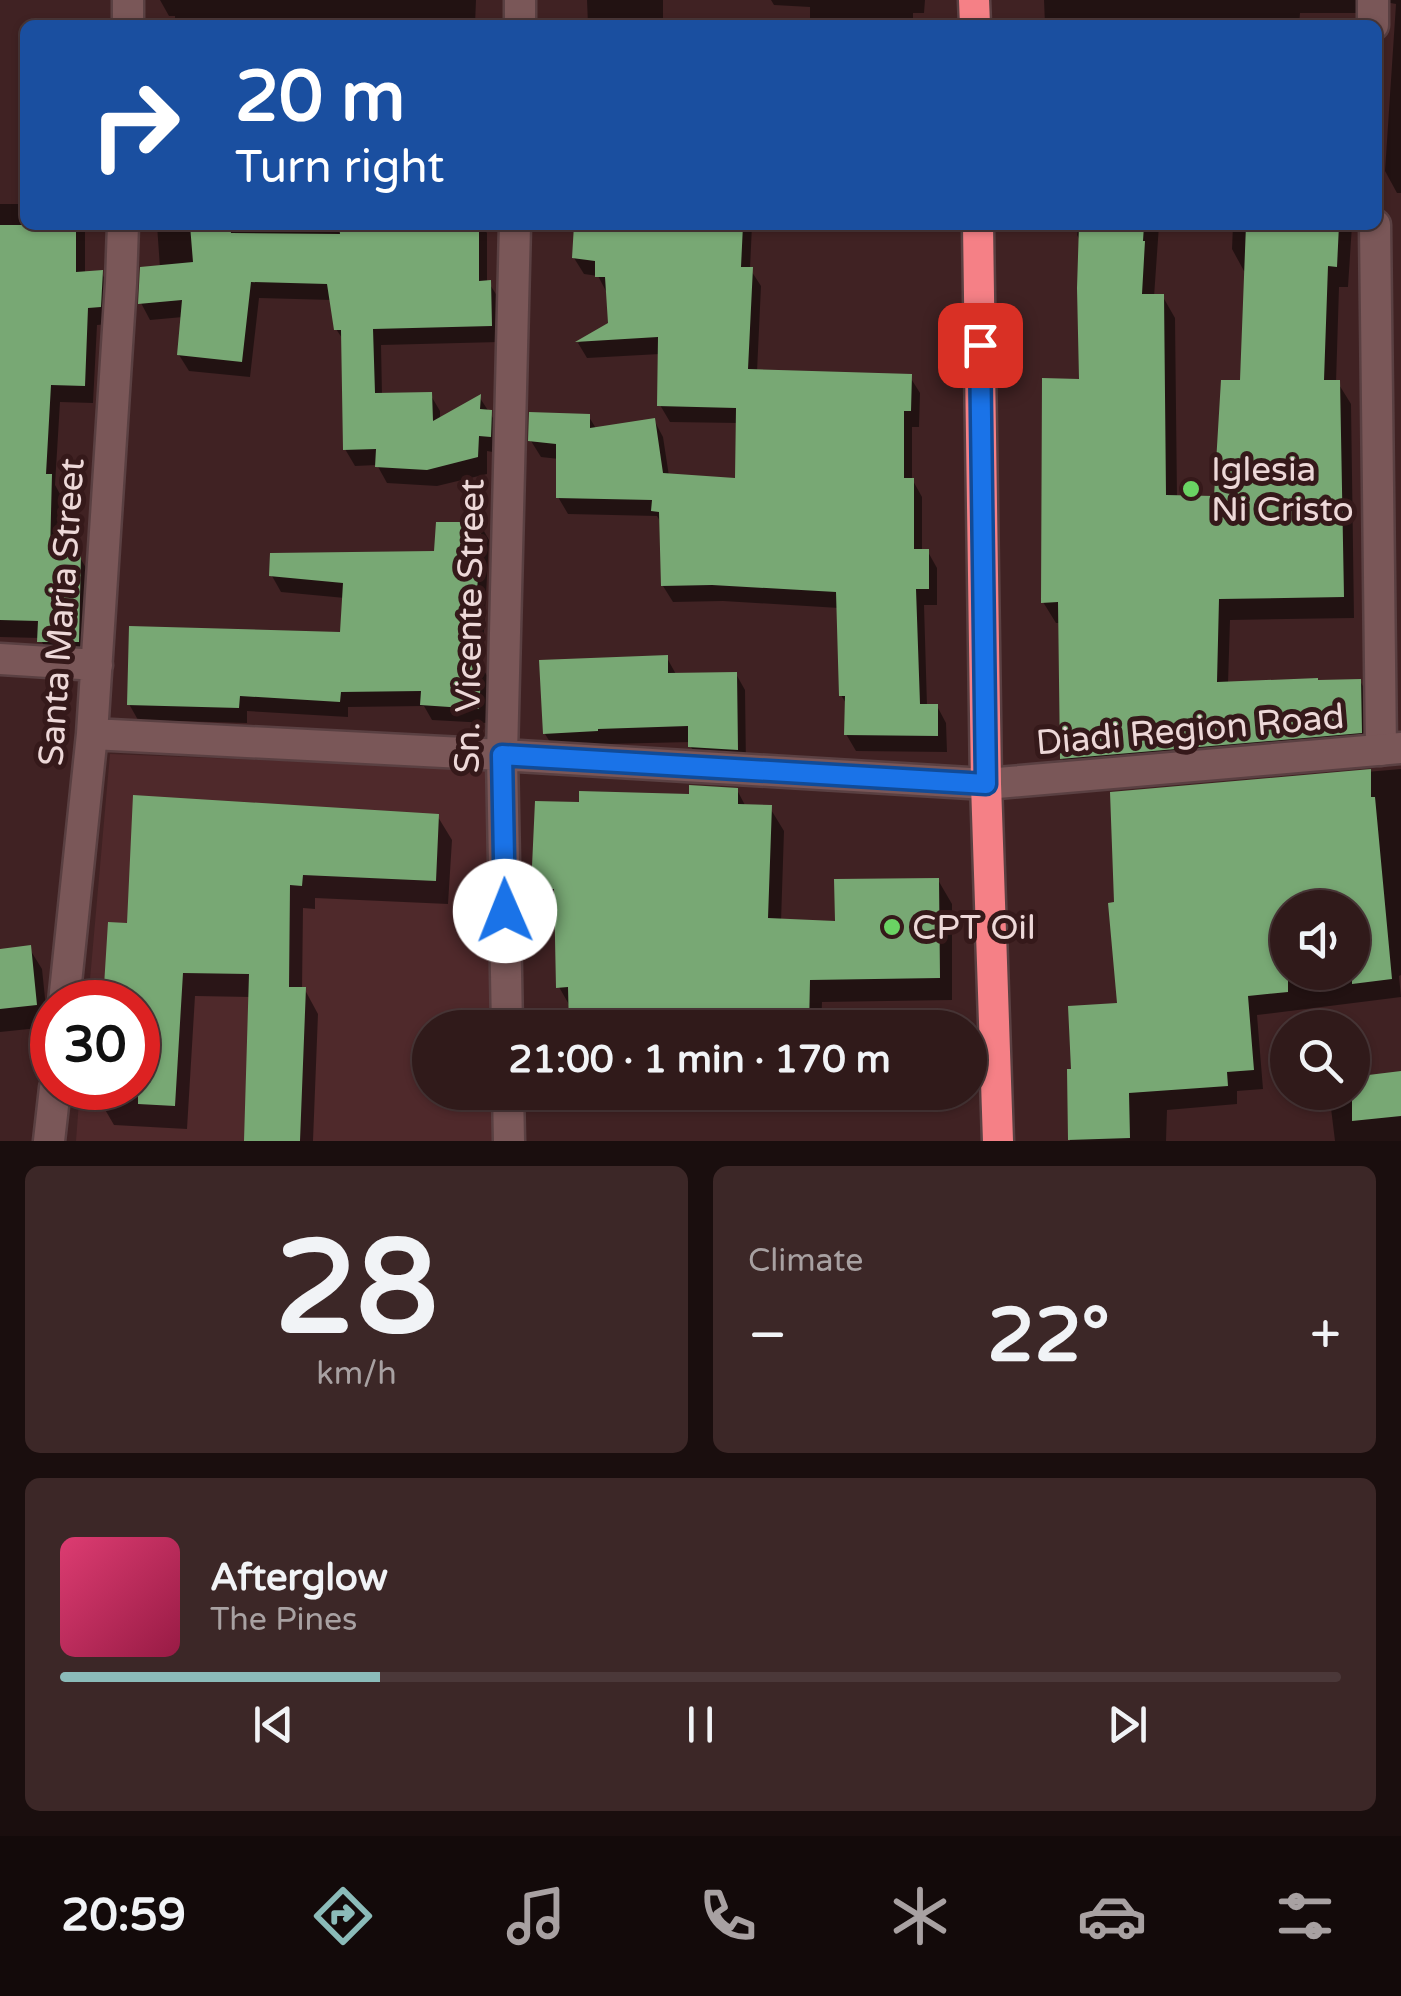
<!DOCTYPE html>
<html lang="en">
<head>
<meta charset="utf-8">
<style>
	body { margin:0; font-family:"Varela Round",sans-serif; background:#3c2727; color:#f1f3f6; height:100vh; display:flex; flex-direction:column; font-size:38px; white-space:nowrap }
	* { box-sizing:border-box; margin:0 }
	p { font-size:32px; color:#a8a1a2 }
	.icon { flex:none; width:55px; height:55px; fill:none; stroke:currentColor; stroke-width:2; stroke-linecap:round; stroke-linejoin:round }
	.map { position:relative; height:1141px; overflow:hidden }
	.panel { display:flex; flex-direction:column; gap:25px; padding:25px; background:#1a0e0e; flex:1 }
	.panel>* { flex:none }
	.banner { position:absolute; left:20px; top:20px; width:1362px; height:210px; border-radius:15px; box-shadow:0 2px 8px #0004,0 0 0 2px #4b3839; background:#1a4fa0; color:#fff; overflow:hidden }
	.fabs { position:absolute; left:1270px; top:890px; display:grid; gap:20px }
	.fabs a { display:grid; place-items:center; width:100px; height:100px; border-radius:50%; background:#301a1a; box-shadow:0 2px 8px #0004,0 0 0 2px #4b3839; font-size:50px }
	.speed { position:absolute; left:30px; top:980px; display:flex; gap:20px; font-size:50px; font-weight:700; text-align:center }
	.speed>* { display:grid; place-content:center; width:130px; height:130px; border-radius:50%; background:#301a1a; box-shadow:0 2px 8px #0004,0 0 0 2px #4b3839; line-height:1 }
	.speed .limit { border:15px solid #d22; background:#fff; color:#111 }
	.pin { position:absolute; display:grid; place-items:center; width:85px; height:85px; color:#fff; margin:-42px; border-radius:20px; box-shadow:0 5px 15px #0006 }
	.me { position:absolute; width:110px; margin:-55px; rotate:359deg; stroke-linejoin:round; filter:drop-shadow(0 0 8px #0008) }
	.turn { display:flex; align-items:center; gap:35px; height:210px; padding:0 50px; font-size:45px }
	.turn .icon { width:130px; height:130px; stroke-width:2.5 }
	.turn b { display:block; font-size:70px; line-height:85px }
	.big { font-size:75px; font-weight:700; line-height:1.1 }
	.panel .tile { flex:1; display:flex; flex-direction:column; justify-content:center; gap:15px; min-width:0; padding:0 35px; border-radius:15px; background:#3c2727 }
	.panel .dial { align-items:center; gap:0 }
	.dial b { font-size:130px; line-height:1 }
	.song { display:flex; align-items:center; gap:30px }
	.cover { width:120px; height:120px; border-radius:15px; background:linear-gradient(135deg,hsl(340 70% 55%),hsl(340 70% 35%)) }
	.played { height:10px; border-radius:5px; background:linear-gradient(90deg,#8bbbb9 25%,#4b3839 25%) }
	.keys { display:flex; justify-content:space-around; direction:ltr }
	.heat { display:flex; justify-content:space-between; align-items:center; font-size:55px; direction:ltr }
	.panel .tiles { flex:1; display:grid; gap:25px; grid-template-columns:1fr 1fr }
	.tile:last-child { grid-column:span 2 }
	.trip { position:absolute; left:412px; top:1010px; width:575px; height:100px; border-radius:50px; background:#301a1a; box-shadow:0 2px 8px #0004,0 0 0 2px #4b3839; font-weight:700; line-height:100px; text-align:center }
	.tabs { display:flex; height:160px; justify-content:space-around; align-items:center; background:#130a0a; color:#a8a1a2 }
	.tabs .icon { width:70px; height:70px }
	.tabs .active { color:#8bbbb9 }
	.tabs b { font-size:45px; color:#f1f3f6 }
	.map>svg:first-child { display:block }
	.built { fill:#4f292b }
	.shadow { fill:#0007; fill-rule:evenodd }
	.building { fill:#78a874 }
	.lines { fill:none; stroke-linecap:round; stroke-linejoin:round }
	.street-casing { stroke:#5a4042; stroke-width:35 }
	.secondary-casing { stroke:#5a4042; stroke-width:35 }
	.highway-casing { stroke:#5a4042; stroke-width:35 }
	.street { stroke:#7a5758; stroke-width:30 }
	.secondary { stroke:#7a5758; stroke-width:30 }
	.highway { stroke:#f58086; stroke-width:30 }
	.route-casing { stroke:#114b97; stroke-width:25 }
	.route { stroke:#1a73e8; stroke-width:18 }
	.poi-dot { fill:#6ad363; stroke:#35191a; stroke-width:4 }
	.labels { text-anchor:middle; stroke-width:10; stroke-linejoin:round; paint-order:stroke }
	.poi-label { font-size:35px; fill:#edd8d8; stroke:#35191a; text-anchor:start }
	.street-label { font-size:35px; fill:#edd8d8; stroke:#35191a }
</style>
</head>
<body>
<div class="map">
<svg width="1401" height="1141" viewBox="0 0 1401 1141">
	<rect width="100%" height="100%" fill="#402223"/>
	<path class="built" d="M 110,754 L 490,769 L 493,1027 L 430,1028 L 430,1092 L 493,1093 L 494,1141 L 76,1141 L 80,1088 L 138,1088 L 138,1002 L 88,1002 Z"/>
	<path class="shadow" d="M 160,0 L 476,0 L 475,25 L 175,25 L 175,16 L 169,16 Z
		M 587,0 L 663,0 L 663,20 L 656,20 L 655,25 L 588,25 Z
		M 771,0 L 925,0 L 924,13 L 913,13 L 913,25 L 810,25 L 810,7 L 774,5 Z
		M 1044,0 L 1401,0 L 1401,193 L 1397,193 L 1385,171 L 1396,4 L 1385,2 L 1368,13 L 1300,13 L 1299,25 L 1045,25 Z
		M 0,204 L 25,204 L 25,225 L 85,225 L 85,274 L 101,272 L 111,290 L 109,324 L 97,325 L 93,403 L 60,402 L 55,485 L 60,494 L 59,555 L 79,556 L 89,573 L 88,658 L 50,658 L 40,638 L 0,637 Z
		M 157,225 L 482,225 L 487,233 L 487,283 L 489,283 L 499,299 L 500,342 L 381,345 L 382,395 L 430,394 L 440,411 L 440,420 L 480,398 L 500,429 L 499,453 L 487,451 L 487,474 L 437,486 L 387,483 L 377,465 L 355,466 L 345,449 L 344,341 L 336,329 L 332,300 L 259,298 L 250,377 L 189,371 L 179,355 L 183,317 L 150,320 L 141,303 L 160,268 Z
		M 576,225 L 752,225 L 750,269 L 761,286 L 757,372 L 910,377 L 920,393 L 919,427 L 912,427 L 912,479 L 922,497 L 922,552 L 928,552 L 937,568 L 937,605 L 924,605 L 927,706 L 937,706 L 946,723 L 947,752 L 856,751 L 846,734 L 847,705 L 841,695 L 839,608 L 723,601 L 673,602 L 663,586 L 662,525 L 657,516 L 568,514 L 558,497 L 559,459 L 541,457 L 531,441 L 589,417 L 597,430 L 654,420 L 663,437 L 669,476 L 738,481 L 738,423 L 670,422 L 660,405 L 660,354 L 587,358 L 578,343 L 611,324 L 607,293 L 598,276 L 584,274 L 574,258 Z
		M 1078,225 L 1159,225 L 1154,297 L 1163,297 L 1175,318 L 1177,498 L 1216,499 L 1243,382 L 1247,271 L 1244,271 L 1232,249 L 1233,225 L 1352,225 L 1348,287 L 1339,287 L 1336,383 L 1338,383 L 1351,404 L 1354,618 L 1230,620 L 1228,684 L 1360,681 L 1372,702 L 1373,753 L 1075,779 L 1062,758 L 1061,623 L 1056,623 L 1043,602 L 1082,381 L 1081,242 L 1077,235 Z
		M 480,524 L 489,540 L 482,667 L 490,681 L 487,723 L 432,720 L 424,706 L 348,707 L 348,717 L 247,711 L 247,723 L 138,720 L 129,704 L 342,634 L 345,598 L 281,592 L 272,576 L 437,554 Z
		M 667,658 L 677,676 L 736,674 L 745,690 L 746,766 L 700,763 L 691,747 L 691,742 L 606,744 L 606,747 L 555,750 L 545,734 Z
		M 1401,769 L 1401,975 L 1399,976 L 1401,997 L 1257,1015 L 1263,1089 L 1237,1091 L 1237,1104 L 1167,1110 L 1166,1141 L 1070,1141 L 1070,1071 L 1119,1006 L 1113,794 ZM 1288,908 L 1352,908 L 1352,972 L 1288,972 Z
		M 737,790 L 746,807 L 770,808 L 784,831 L 781,922 L 837,924 L 938,880 L 952,904 L 952,1000 L 822,1002 L 821,1028 L 572,1028 L 571,1008 L 559,987 L 557,911 L 547,911 L 534,888 L 581,804 L 692,796 Z
		M 438,817 L 452,840 L 448,904 L 315,898 L 315,909 L 303,908 L 302,990 L 305,990 L 318,1014 L 313,1141 L 246,1141 L 250,997 L 195,996 L 187,1129 L 114,1125 L 100,1101 L 101,1088 L 138,1088 L 138,1002 L 106,1002 L 110,925 L 129,926 Z
		M 29,948 L 42,969 L 48,1027 L 0,1032 L 0,951 Z
		M 1401,1073 L 1401,1141 L 1335,1141 L 1329,1092 L 1352,1092 Z"/>
	<path class="building" d="M 0,225 L 76,225 L 76,272 L 103,270 L 101,307 L 88,308 L 85,386 L 51,385 L 46,474 L 52,474 L 50,553 L 81,553 L 79,642 L 37,642 L 38,621 L 0,620 Z
		M 190,225 L 230,225 L 231,233 L 340,234 L 339,225 L 479,225 L 479,281 L 491,280 L 492,326 L 373,329 L 375,393 L 432,392 L 433,421 L 481,394 L 480,409 L 492,410 L 491,437 L 479,436 L 478,457 L 427,470 L 375,467 L 376,449 L 343,450 L 341,330 L 334,330 L 327,284 L 251,282 L 242,362 L 177,355 L 182,300 L 138,304 L 140,267 L 193,262 Z
		M 574,225 L 743,225 L 741,267 L 753,267 L 748,369 L 912,374 L 911,411 L 904,411 L 904,478 L 914,478 L 914,549 L 929,549 L 929,589 L 916,589 L 920,704 L 938,704 L 938,736 L 844,735 L 845,696 L 839,696 L 836,592 L 712,585 L 661,586 L 659,512 L 651,511 L 652,500 L 556,498 L 556,444 L 528,441 L 529,412 L 590,414 L 590,428 L 655,418 L 663,473 L 735,478 L 736,408 L 657,406 L 658,337 L 575,342 L 608,323 L 605,277 L 595,277 L 595,261 L 572,258 Z
		M 1079,225 L 1144,225 L 1143,241 L 1145,241 L 1142,294 L 1164,294 L 1166,495 L 1214,496 L 1221,380 L 1240,380 L 1246,225 L 1339,225 L 1337,267 L 1328,266 L 1324,380 L 1340,380 L 1344,597 L 1219,599 L 1217,682 L 1318,678 L 1318,680 L 1361,679 L 1362,733 L 1060,759 L 1058,602 L 1041,603 L 1042,378 L 1079,379 L 1077,288 Z
		M 436,522 L 481,522 L 473,664 L 482,663 L 479,709 L 420,705 L 421,691 L 341,692 L 340,702 L 240,696 L 239,708 L 127,705 L 129,626 L 340,632 L 343,583 L 269,576 L 270,553 L 434,551 Z
		M 668,655 L 668,673 L 737,672 L 738,750 L 688,747 L 688,726 L 598,729 L 598,731 L 543,734 L 539,660 Z
		M 1371,769 L 1371,797 L 1375,797 L 1392,979 L 1352,984 L 1352,908 L 1288,908 L 1288,992 L 1248,996 L 1254,1070 L 1227,1072 L 1228,1086 L 1129,1093 L 1130,1138 L 1068,1140 L 1067,1069 L 1071,1069 L 1068,1006 L 1117,1003 L 1108,903 L 1114,902 L 1110,792 Z
		M 689,785 L 738,788 L 738,804 L 772,805 L 768,918 L 835,921 L 834,879 L 939,878 L 940,978 L 810,980 L 809,1028 L 569,1028 L 568,987 L 556,988 L 554,889 L 531,888 L 535,801 L 579,802 L 579,791 L 689,794 Z
		M 133,795 L 439,814 L 436,881 L 303,875 L 302,886 L 290,885 L 289,987 L 306,987 L 300,1141 L 244,1141 L 249,974 L 183,973 L 175,1106 L 138,1104 L 138,1002 L 103,1002 L 108,922 L 127,923 Z
		M 31,945 L 37,1005 L 0,1009 L 0,949 Z
		M 1401,1071 L 1401,1116 L 1352,1121 L 1352,1077 Z"/>
	<g class="lines">
		<defs>
			<path id="street" d="M 1373,0 L 1373,25
				M 128,25 L 128,0
				M 520,25 L 520,0
				M 1375,225 L 1381,750
				M 0,659 L 97,665
				M 92,734 L 502,755 L 986,784
				M 64,1002 L 92,734 L 121,283 L 123,225
				M 507,1028 L 502,755 L 515,225
				M 508,1092 L 509,1141
				M 49,1141 L 55,1088"/>
			<path id="secondary" d="M 986,784 L 1401,748"/>
			<path id="highway" d="M 974,0 L 975,25
				M 978,225 L 986,784 L 998,1141"/>
		</defs>
		<use href="#street" class="street-casing"/>
		<use href="#secondary" class="secondary-casing"/>
		<use href="#highway" class="highway-casing"/>
		<use href="#street" class="street"/>
		<use href="#secondary" class="secondary"/>
		<use href="#highway" class="highway"/>
	</g>
	<g class="lines">
		<defs>
			<path id="route" d="M 505,911 L 502,755 L 986,784 L 980,345"/>
		</defs>
		<use href="#route" class="route-casing"/>
		<use href="#route" class="route"/>
	</g>
	<g class="poi-dot">
		<circle cx="1191" cy="489" r="10"/>
		<circle cx="892" cy="927" r="10"/>
	</g>
	<g class="labels">
		<g class="poi-label">
			<text x="1211" y="481">Iglesia<tspan x="1211" dy="40">Ni Cristo</tspan></text>
			<text x="912" y="939">CPT Oil</text>
		</g>
		<g class="street-label">
			<text transform="translate(61 612) rotate(-86)" y="12">Santa Maria Street</text>
			<text transform="translate(469 626) rotate(-89)" y="12">Sn. Vicente Street</text>
			<text transform="translate(1190 729) rotate(-5)" y="12">Diadi Region Road</text>
		</g>
	</g>
</svg>
<div class="fabs">
<a><svg class="icon" aria-label="sound" viewBox="0 0 24 24"><path d="M4 9h4l5-4v14l-5-4H4zM17 9q2 3 0 6"/></svg></a>
<a><svg class="icon" aria-label="search" viewBox="0 0 24 24"><circle cx="10" cy="10" r="6"/><path d="M15 15l6 6"/></svg></a>
</div>
<div class="speed"><div class="limit">30</div></div>
<div class="pin" style="left:980px;top:345px;background:#d93025"><svg class="icon" aria-label="arrive" viewBox="0 0 24 24"><path d="M6 21V4h12l-3 4 3 4H6"/></svg></div>
<svg class="me" style="left:505px;top:911px" viewBox="-20 -20 40 40"><circle r="19" fill="#fff"/><path d="M0-13L10 11 0 6-10 11z" fill="#1a73e8"/></svg>
<div class="trip">21:00 · 1 min · 170 m</div>
<div class="banner">
<div class="turn"><svg class="icon" aria-label="right" viewBox="0 0 24 24"><path d="M7 20v-9h11M14 6l5 5-5 5"/></svg><div><b>20 m</b>Turn right</div></div>
</div>
</div>
<section class="panel">
<div class="tiles">
<div class="tile dial"><b>28</b><p>km/h</p></div>
<div class="tile"><p>Climate</p>
<div class="heat"><a>−</a><b class="big">22°</b><a>+</a></div>
</div>
<div class="tile">
<div class="song"><i class="cover"></i><div><b>Afterglow</b><p>The Pines</p></div></div>
<div class="played"></div>
<div class="keys"><svg class="icon" aria-label="previous" viewBox="0 0 24 24"><path d="M18 5L8 12l10 7zM5 5v14"/></svg><svg class="icon" aria-label="pause" viewBox="0 0 24 24"><path d="M8 5v14M16 5v14"/></svg><svg class="icon" aria-label="next" viewBox="0 0 24 24"><path d="M6 5l10 7-10 7zM19 5v14"/></svg></div>
</div>
</div>
</section>
<nav class="tabs">
<b>20:59</b>
<svg class="icon active" aria-label="directions" viewBox="0 0 24 24"><path d="M12 3l9 9-9 9-9-9zM9 14v-3h6M13 9l2 2-2 2"/></svg>
<svg class="icon" aria-label="music" viewBox="0 0 24 24"><path d="M9 18V5l10-2v13"/><circle cx="6" cy="18" r="3"/><circle cx="16" cy="16" r="3"/></svg>
<svg class="icon" aria-label="phone" viewBox="0 0 24 24"><path d="M5 4h4l2 5-3 2q2 4 5 5l2-3 5 2v4C11 20 4 13 5 4z"/></svg>
<svg class="icon" aria-label="climate" viewBox="0 0 24 24"><path d="M12 3v18M4 7l16 10M4 17L20 7"/></svg>
<svg class="icon" aria-label="car" viewBox="0 0 24 24"><path d="M5 17H2v-5l4-1 3-4h7l3 4 3 1v5h-3M9 17h6M6 11h13"/><circle cx="7" cy="17" r="2"/><circle cx="17" cy="17" r="2"/></svg>
<svg class="icon" aria-label="filters" viewBox="0 0 24 24"><path d="M4 7h16M4 17h16"/><circle cx="9" cy="7" r="2"/><circle cx="15" cy="17" r="2"/></svg>
</nav>
</body>
</html>
